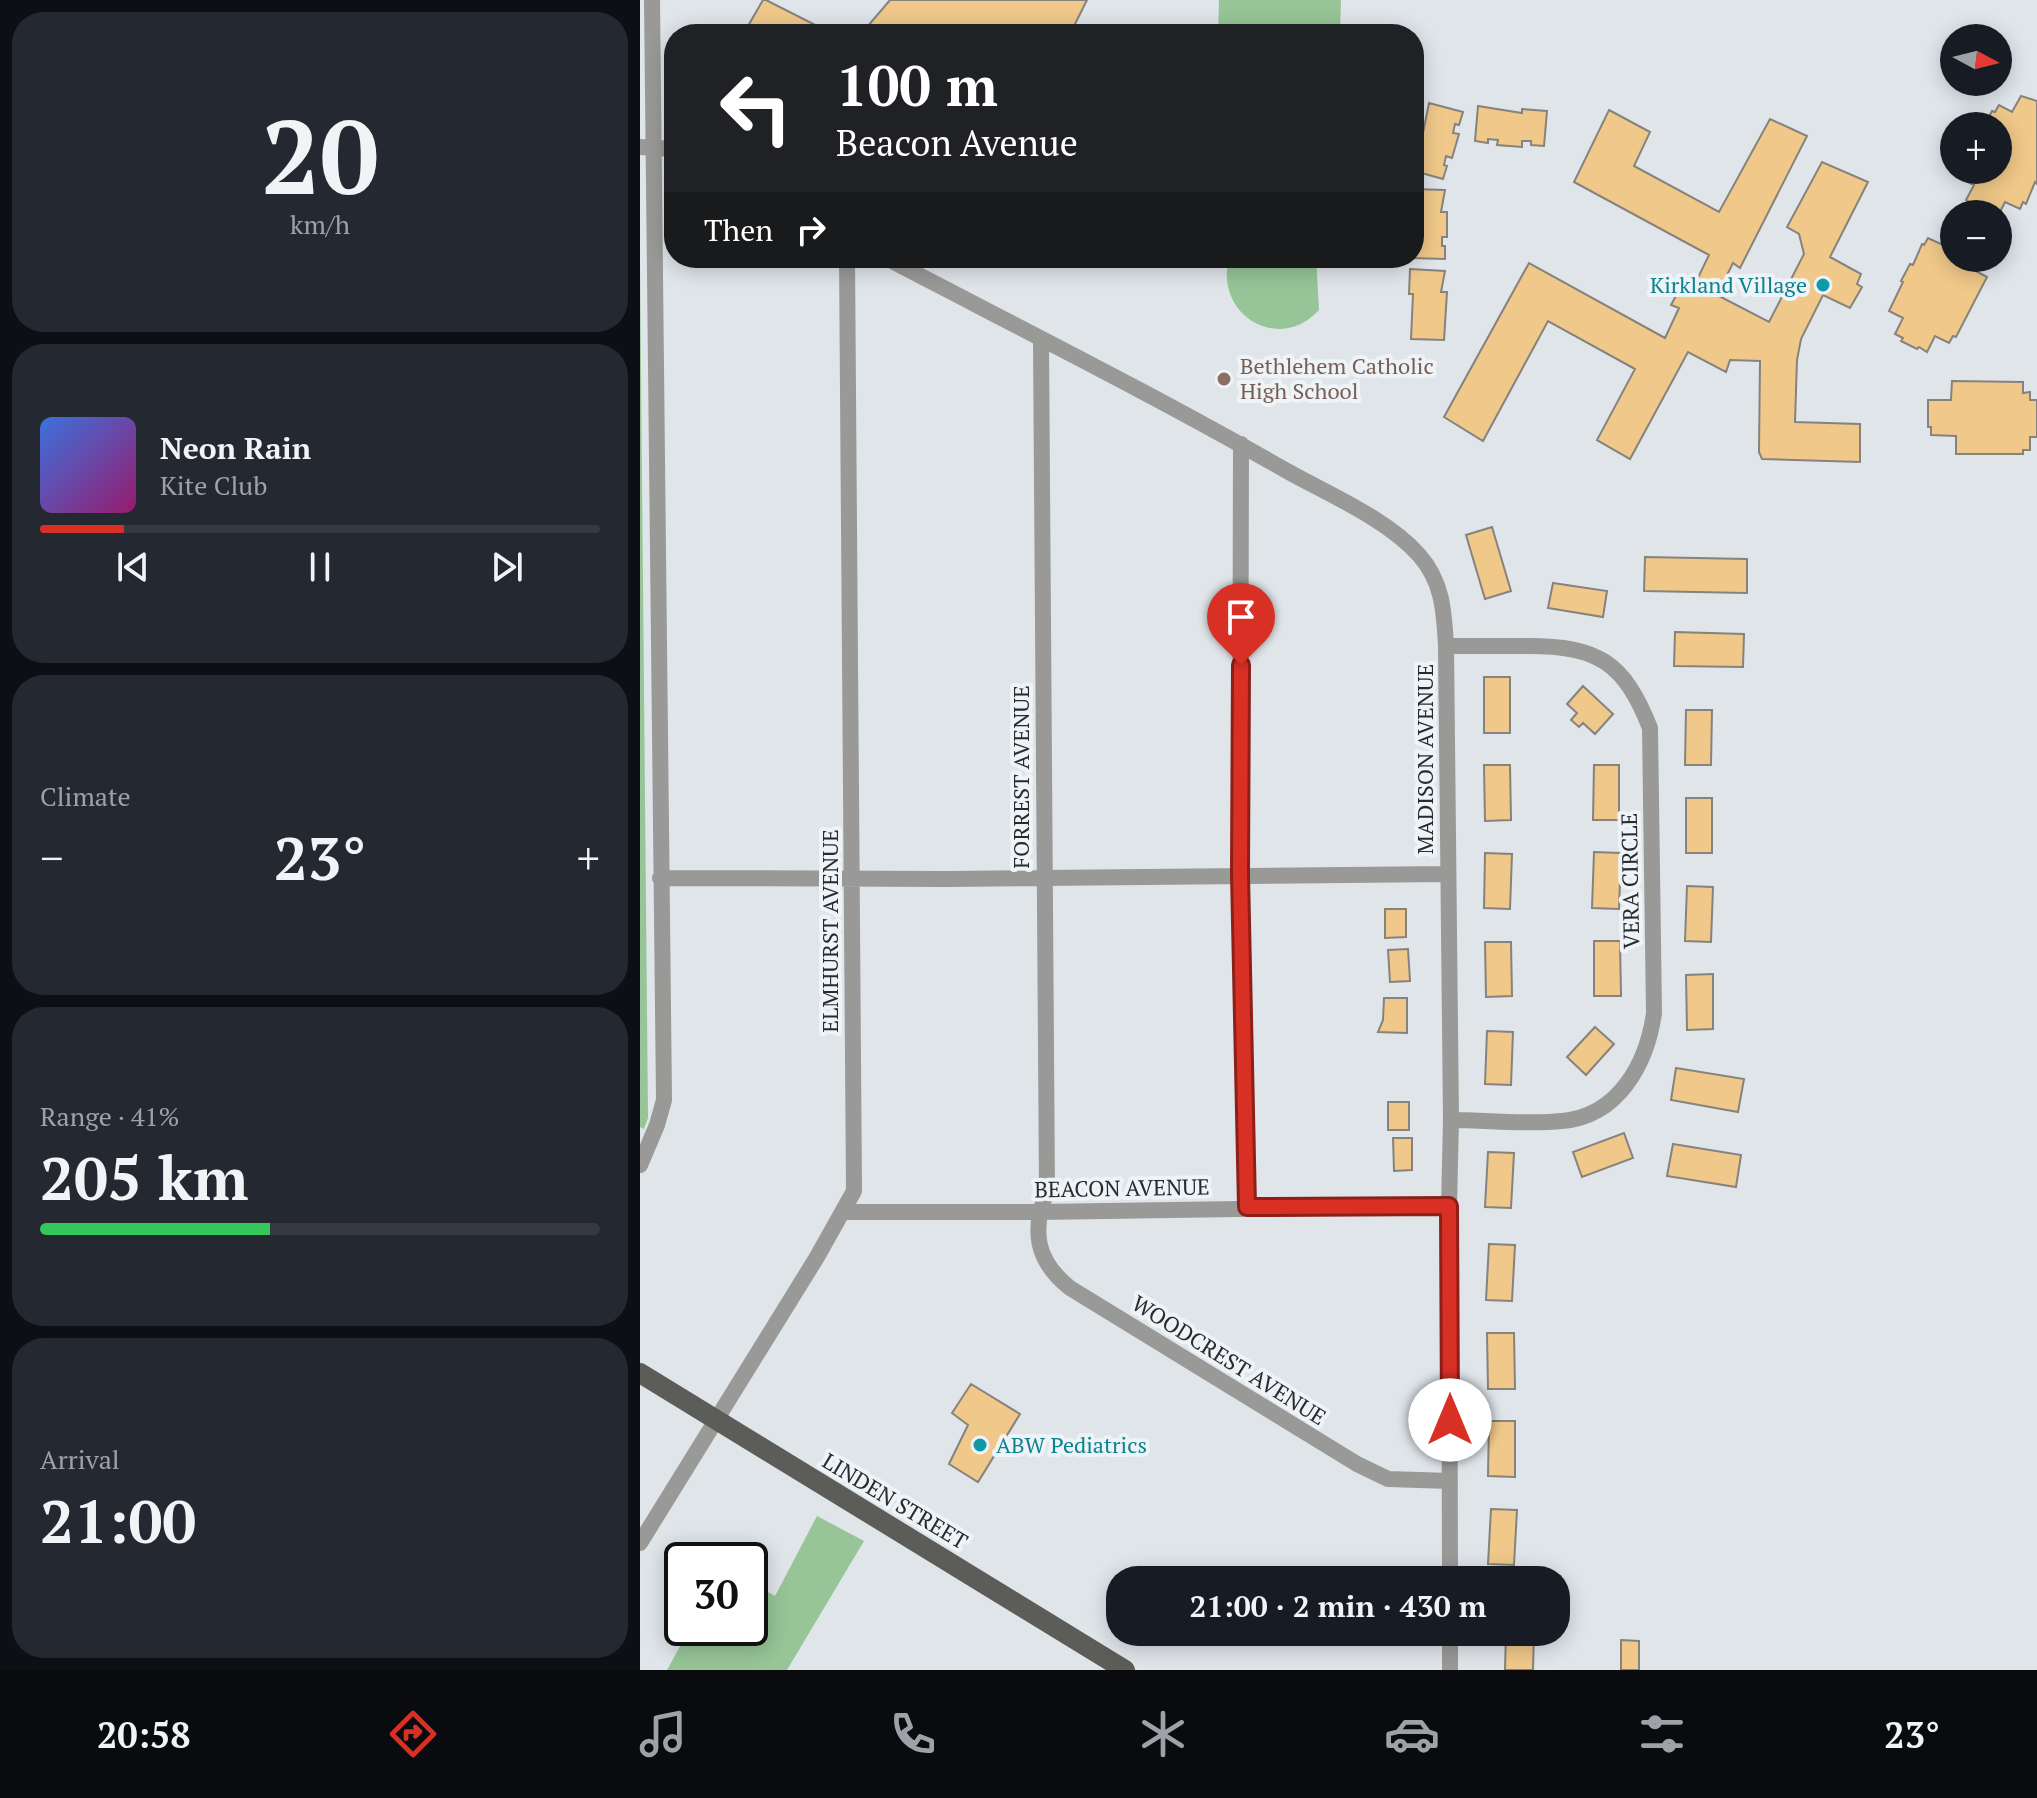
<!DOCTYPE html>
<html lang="en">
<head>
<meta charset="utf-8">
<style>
	body { margin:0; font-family:"PT Serif",serif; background:#242831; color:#f1f3f6; height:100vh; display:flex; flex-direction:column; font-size:30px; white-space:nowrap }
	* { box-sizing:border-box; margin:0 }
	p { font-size:26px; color:#9ea1a6 }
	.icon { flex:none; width:44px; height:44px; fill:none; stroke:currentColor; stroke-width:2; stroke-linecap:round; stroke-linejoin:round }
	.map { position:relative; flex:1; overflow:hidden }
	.sheet { display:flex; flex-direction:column; gap:12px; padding:12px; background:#0d0f14; width:640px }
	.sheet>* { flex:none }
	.banner { position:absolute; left:24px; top:24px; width:760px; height:244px; border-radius:32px; box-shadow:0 4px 20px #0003; background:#202124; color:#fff; overflow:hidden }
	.needle { width:52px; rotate:97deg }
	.buttons { position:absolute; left:1300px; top:24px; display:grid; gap:16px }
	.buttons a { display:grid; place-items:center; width:72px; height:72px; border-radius:50%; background:#171b24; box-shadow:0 4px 20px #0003; font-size:40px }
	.speed { position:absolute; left:24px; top:1542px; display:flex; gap:16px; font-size:40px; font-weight:700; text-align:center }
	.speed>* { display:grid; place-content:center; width:104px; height:104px; border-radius:50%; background:#171b24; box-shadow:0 4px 20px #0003; line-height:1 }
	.speed .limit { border:4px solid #111; border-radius:12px; background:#fff; color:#111 }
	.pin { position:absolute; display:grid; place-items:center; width:68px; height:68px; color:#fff; margin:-82px -34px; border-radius:50% 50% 50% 0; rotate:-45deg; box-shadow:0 0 8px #0007 }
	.pin .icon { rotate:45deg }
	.me { position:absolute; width:88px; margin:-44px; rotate:0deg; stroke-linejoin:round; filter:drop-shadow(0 0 6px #0008) }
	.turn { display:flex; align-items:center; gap:28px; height:168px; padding:0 40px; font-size:36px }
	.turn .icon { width:104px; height:104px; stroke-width:2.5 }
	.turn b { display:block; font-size:56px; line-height:68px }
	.then { display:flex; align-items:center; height:76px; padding:0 40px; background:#0003; gap:16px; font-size:30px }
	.big { font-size:60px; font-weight:700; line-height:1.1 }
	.sheet .widget { flex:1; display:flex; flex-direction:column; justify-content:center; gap:12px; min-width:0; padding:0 28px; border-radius:32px; background:#242831 }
	.sheet .dial { align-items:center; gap:0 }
	.dial b { font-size:104px; line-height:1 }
	.song { display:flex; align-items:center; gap:24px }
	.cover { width:96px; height:96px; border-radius:12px; background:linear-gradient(135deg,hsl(220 70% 55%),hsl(320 70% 35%)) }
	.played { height:8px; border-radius:4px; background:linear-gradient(90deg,#d93025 15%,#363941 15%) }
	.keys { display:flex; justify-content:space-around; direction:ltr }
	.heat { display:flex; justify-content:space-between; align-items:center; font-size:44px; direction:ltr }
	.charge { height:12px; border-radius:6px; background:linear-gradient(90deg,#34c759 41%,#363941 0) }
	.trip { position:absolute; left:466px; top:1566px; width:464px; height:80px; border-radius:32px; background:#171b24; box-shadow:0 4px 20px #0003; font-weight:700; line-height:80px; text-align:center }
	.menu { display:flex; height:128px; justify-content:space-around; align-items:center; background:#090b0e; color:#9ea1a6 }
	.menu .icon { width:56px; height:56px }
	.menu .current { color:#d93025 }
	.menu b { font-size:36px; color:#f1f3f6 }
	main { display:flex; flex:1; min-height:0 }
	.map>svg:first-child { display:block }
	.green { fill:#97c597 }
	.building { fill:#f0c98a; stroke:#86827d; stroke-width:2 }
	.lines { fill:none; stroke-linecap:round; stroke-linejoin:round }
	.minor { stroke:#999a97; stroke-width:16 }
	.major { stroke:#5c5d59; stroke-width:20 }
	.route-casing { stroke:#8d1f18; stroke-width:20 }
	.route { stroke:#d93025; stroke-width:14 }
	.culture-dot { fill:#0f9aa8; stroke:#edf3f7; stroke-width:3 }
	.education-dot { fill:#8d6e63; stroke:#edf3f7; stroke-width:3 }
	.labels { text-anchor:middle; stroke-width:8; stroke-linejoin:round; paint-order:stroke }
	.culture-label { font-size:22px; fill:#0d838f; stroke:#edf3f7; text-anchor:end }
	.education-label { font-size:22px; fill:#785e54; stroke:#edf3f7; text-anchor:start }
	.street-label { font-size:22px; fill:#282a2c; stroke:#edf3f7 }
</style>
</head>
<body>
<main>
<section class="sheet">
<div class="widget dial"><b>20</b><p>km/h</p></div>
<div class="widget">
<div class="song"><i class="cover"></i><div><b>Neon Rain</b><p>Kite Club</p></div></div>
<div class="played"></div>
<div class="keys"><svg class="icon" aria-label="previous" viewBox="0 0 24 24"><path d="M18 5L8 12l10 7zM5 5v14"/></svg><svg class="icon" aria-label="pause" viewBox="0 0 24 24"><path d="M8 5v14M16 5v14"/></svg><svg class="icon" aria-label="next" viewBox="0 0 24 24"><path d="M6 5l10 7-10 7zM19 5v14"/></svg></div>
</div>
<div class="widget"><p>Climate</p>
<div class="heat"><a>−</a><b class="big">23°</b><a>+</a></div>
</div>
<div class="widget"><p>Range · 41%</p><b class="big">205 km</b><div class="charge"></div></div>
<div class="widget"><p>Arrival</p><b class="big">21:00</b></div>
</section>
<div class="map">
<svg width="1397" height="1670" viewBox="0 0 1397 1670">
	<rect width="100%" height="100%" fill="#e0e5ea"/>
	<path class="green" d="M 579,0 L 701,0 L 700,34 L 578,34 Z
		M 589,258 L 676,258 L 679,310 C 639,354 574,315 589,258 Z
		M 0,261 L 8,1118 L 4,1129 L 0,1127 Z
		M 177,1516 L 224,1541 L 147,1670 L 27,1670 L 50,1628 L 110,1628 L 110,1582 L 135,1596 Z"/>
	<path class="building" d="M 123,0 L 126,0 L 193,34 L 122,34 L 108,26 Z
		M 250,0 L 447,0 L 430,34 L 221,34 Z
		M 1381,96 L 1397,101 L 1397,184 L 1395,182 L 1386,204 L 1383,202 L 1380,209 L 1365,202 L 1358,216 L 1345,214 L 1326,200 L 1334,185 L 1319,178 L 1323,170 L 1358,170 L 1358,126 L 1344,126 L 1352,111 L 1355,112 L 1359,105 L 1372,112 Z
		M 789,103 L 823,112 L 819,125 L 815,124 L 813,133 L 819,134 L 812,158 L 806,156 L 804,165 L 807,166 L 803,179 L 774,171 L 774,155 L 776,146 L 780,148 Z
		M 838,106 L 882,113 L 882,109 L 907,111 L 904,146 L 891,145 L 891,141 L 882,141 L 882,147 L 857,145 L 858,140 L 848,139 L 848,143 L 835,141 Z
		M 969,110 L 1010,132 L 994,166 L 1079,212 L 1130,119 L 1167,136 L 1100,268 L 1093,263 L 1077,295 L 1129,322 L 1164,254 L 1159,234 L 1147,227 L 1182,162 L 1228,182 L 1190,257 L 1221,274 L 1217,284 L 1222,287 L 1210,308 L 1183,295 L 1161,339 L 1157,360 L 1155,422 L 1220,424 L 1220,462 L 1122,459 L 1119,452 L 1120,361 L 1090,360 L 1086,372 L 1048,352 L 990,459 L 957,440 L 995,369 L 908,321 L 843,441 L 804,417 L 889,263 L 1025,338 L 1039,308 L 1031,305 L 1044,281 L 1054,286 L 1069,255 L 934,182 Z
		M 774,189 L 805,190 L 801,212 L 807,212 L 807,237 L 802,237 L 802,246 L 805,246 L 805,259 L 770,258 L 774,258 Z
		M 1311,230 L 1314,231 L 1314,258 L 1336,258 L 1328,267 L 1347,277 L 1316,337 L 1313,336 L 1309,343 L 1295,336 L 1287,352 L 1279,347 L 1277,349 L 1261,341 L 1263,338 L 1255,334 L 1263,318 L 1249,311 L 1263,282 L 1261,281 L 1270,264 L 1273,265 L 1282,244 L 1284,245 L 1288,238 L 1303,245 Z
		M 770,269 L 805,271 L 801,292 L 807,292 L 804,340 L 771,339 L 773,294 L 769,294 Z
		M 1312,381 L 1383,382 L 1383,393 L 1390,392 L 1390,400 L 1397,400 L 1397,437 L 1390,437 L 1390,450 L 1383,450 L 1383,454 L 1316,454 L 1316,436 L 1291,435 L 1291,427 L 1288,427 L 1288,400 L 1311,400 Z
		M 852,527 L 871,591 L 845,599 L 826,535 Z
		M 1005,557 L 1107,559 L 1107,593 L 1004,591 Z
		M 913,583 L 967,591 L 963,617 L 908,608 Z
		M 1035,632 L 1104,634 L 1103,667 L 1034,666 Z
		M 844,677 L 870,677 L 870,733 L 844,733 Z
		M 943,686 L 973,714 L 955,734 L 943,723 L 939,727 L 931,720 L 937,713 L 927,704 Z
		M 1046,710 L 1072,710 L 1071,765 L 1045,765 Z
		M 844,765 L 870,765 L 871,820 L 845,821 Z
		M 954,765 L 979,765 L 979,820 L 953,820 Z
		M 1046,798 L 1072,798 L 1072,853 L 1046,853 Z
		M 954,852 L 981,853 L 979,909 L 952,908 Z
		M 845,853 L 872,854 L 870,909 L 844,908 Z
		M 1047,886 L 1073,887 L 1071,942 L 1045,941 Z
		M 745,909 L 766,909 L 766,937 L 745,938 Z
		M 954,941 L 980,941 L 981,996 L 954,996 Z
		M 845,942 L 871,942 L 872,996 L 846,997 Z
		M 768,949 L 770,981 L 750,982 L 748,950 Z
		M 1073,974 L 1073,1029 L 1047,1030 L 1046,975 Z
		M 744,998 L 767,998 L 767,1033 L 738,1032 L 743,1020 Z
		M 955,1027 L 974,1044 L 946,1075 L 927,1057 Z
		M 847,1031 L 873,1032 L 871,1085 L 845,1084 Z
		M 1036,1068 L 1104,1079 L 1098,1112 L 1031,1100 Z
		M 748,1102 L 769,1102 L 769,1130 L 748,1130 Z
		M 984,1133 L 993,1158 L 942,1177 L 933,1152 Z
		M 753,1138 L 772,1138 L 772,1170 L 754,1171 Z
		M 1033,1144 L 1101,1155 L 1096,1187 L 1027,1176 Z
		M 848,1152 L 874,1153 L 871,1208 L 845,1207 Z
		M 849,1244 L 875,1245 L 872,1301 L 846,1300 Z
		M 847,1333 L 874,1333 L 875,1389 L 848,1389 Z
		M 331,1384 L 380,1414 L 338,1482 L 309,1464 L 328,1425 L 312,1413 Z
		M 849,1421 L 875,1421 L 875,1477 L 848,1476 Z
		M 851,1509 L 877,1510 L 874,1565 L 848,1564 Z
		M 866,1632 L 894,1632 L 893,1670 L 865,1670 Z
		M 981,1640 L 999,1641 L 999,1670 L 981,1670 Z"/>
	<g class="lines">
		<path class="minor" d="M 0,147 L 34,149
			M 246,258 C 380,328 516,396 647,471 C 690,495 747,519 779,555 C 803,582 804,612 806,646 L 811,1120 L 809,1206 L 810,1580
			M 401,339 L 407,1191 C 391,1231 396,1261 430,1288 L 717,1464 L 748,1479 L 810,1481
			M 601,444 L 600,874 L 607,1207
			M 806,646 C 833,646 861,646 888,646 C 958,646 984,662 1010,728 L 1014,1013 C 1007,1063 979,1116 922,1121 C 886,1125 848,1120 811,1120
			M 20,878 L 307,879 L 807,874
			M 0,1165 L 17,1125 L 24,1100 L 12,0
			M 203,1212 L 399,1212 L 809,1206
			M 0,1543 L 177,1257 L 214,1191 L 207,258
			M 810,1670 L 810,1632"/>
		<path class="major" d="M 0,1373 L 485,1670"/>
	</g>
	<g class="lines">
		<defs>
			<path id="route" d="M 601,665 L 600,874 L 607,1207 L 809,1206 L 810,1420"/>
		</defs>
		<use href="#route" class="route-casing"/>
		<use href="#route" class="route"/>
	</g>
	<g class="culture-dot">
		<circle cx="1183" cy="285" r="8"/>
		<circle cx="340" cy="1445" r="8"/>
	</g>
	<circle class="education-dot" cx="584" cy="379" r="8"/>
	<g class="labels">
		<g class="culture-label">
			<text x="1167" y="293">Kirkland Village</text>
			<text x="356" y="1453" text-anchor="start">ABW Pediatrics</text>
		</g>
		<g class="education-label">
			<text x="600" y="374">Bethlehem Catholic<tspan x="600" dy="25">High School</tspan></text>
		</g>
		<g class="street-label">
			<text transform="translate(785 759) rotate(-90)" y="8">MADISON AVENUE</text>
			<text transform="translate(381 777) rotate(-90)" y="8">FORREST AVENUE</text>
			<text transform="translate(990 881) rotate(-91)" y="8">VERA CIRCLE</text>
			<text transform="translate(190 931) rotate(-90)" y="8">ELMHURST AVENUE</text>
			<text transform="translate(482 1188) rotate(-1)" y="8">BEACON AVENUE</text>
			<text transform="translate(589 1360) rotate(32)" y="8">WOODCREST AVENUE</text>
			<text transform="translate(255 1501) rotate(31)" y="8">LINDEN STREET</text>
		</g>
	</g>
</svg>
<div class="buttons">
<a><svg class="needle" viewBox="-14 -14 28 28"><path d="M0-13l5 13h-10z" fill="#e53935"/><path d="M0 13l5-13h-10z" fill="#9ea1a6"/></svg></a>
<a>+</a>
<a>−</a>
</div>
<div class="speed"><div class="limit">30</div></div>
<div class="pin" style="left:601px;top:665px;background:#d93025"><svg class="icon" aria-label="arrive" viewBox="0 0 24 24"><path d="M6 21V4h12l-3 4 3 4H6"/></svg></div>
<svg class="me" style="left:810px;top:1420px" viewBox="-20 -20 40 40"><circle r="19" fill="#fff"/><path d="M0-13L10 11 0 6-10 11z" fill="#d93025"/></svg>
<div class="trip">21:00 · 2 min · 430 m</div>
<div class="banner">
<div class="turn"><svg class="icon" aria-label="left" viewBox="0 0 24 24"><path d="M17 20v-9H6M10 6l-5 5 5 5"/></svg><div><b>100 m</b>Beacon Avenue</div></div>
<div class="then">Then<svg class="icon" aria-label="right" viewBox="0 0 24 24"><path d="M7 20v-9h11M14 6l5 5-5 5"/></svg></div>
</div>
</div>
</main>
<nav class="menu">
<b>20:58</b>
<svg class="icon current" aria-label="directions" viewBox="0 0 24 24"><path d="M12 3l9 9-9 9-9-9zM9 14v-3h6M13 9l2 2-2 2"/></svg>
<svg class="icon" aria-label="music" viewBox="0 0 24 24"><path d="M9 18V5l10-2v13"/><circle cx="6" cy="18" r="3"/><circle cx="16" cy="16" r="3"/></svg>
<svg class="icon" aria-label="phone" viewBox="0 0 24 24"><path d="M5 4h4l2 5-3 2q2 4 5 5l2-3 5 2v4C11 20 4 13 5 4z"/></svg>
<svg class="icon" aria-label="climate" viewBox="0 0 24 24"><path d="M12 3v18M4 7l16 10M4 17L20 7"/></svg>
<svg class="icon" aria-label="car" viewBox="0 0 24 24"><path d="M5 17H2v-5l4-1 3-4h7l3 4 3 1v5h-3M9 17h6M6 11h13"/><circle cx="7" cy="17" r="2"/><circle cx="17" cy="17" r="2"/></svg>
<svg class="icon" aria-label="filters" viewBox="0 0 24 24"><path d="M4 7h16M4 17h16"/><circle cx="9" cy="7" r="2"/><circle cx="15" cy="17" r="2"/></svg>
<b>23°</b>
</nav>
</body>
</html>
